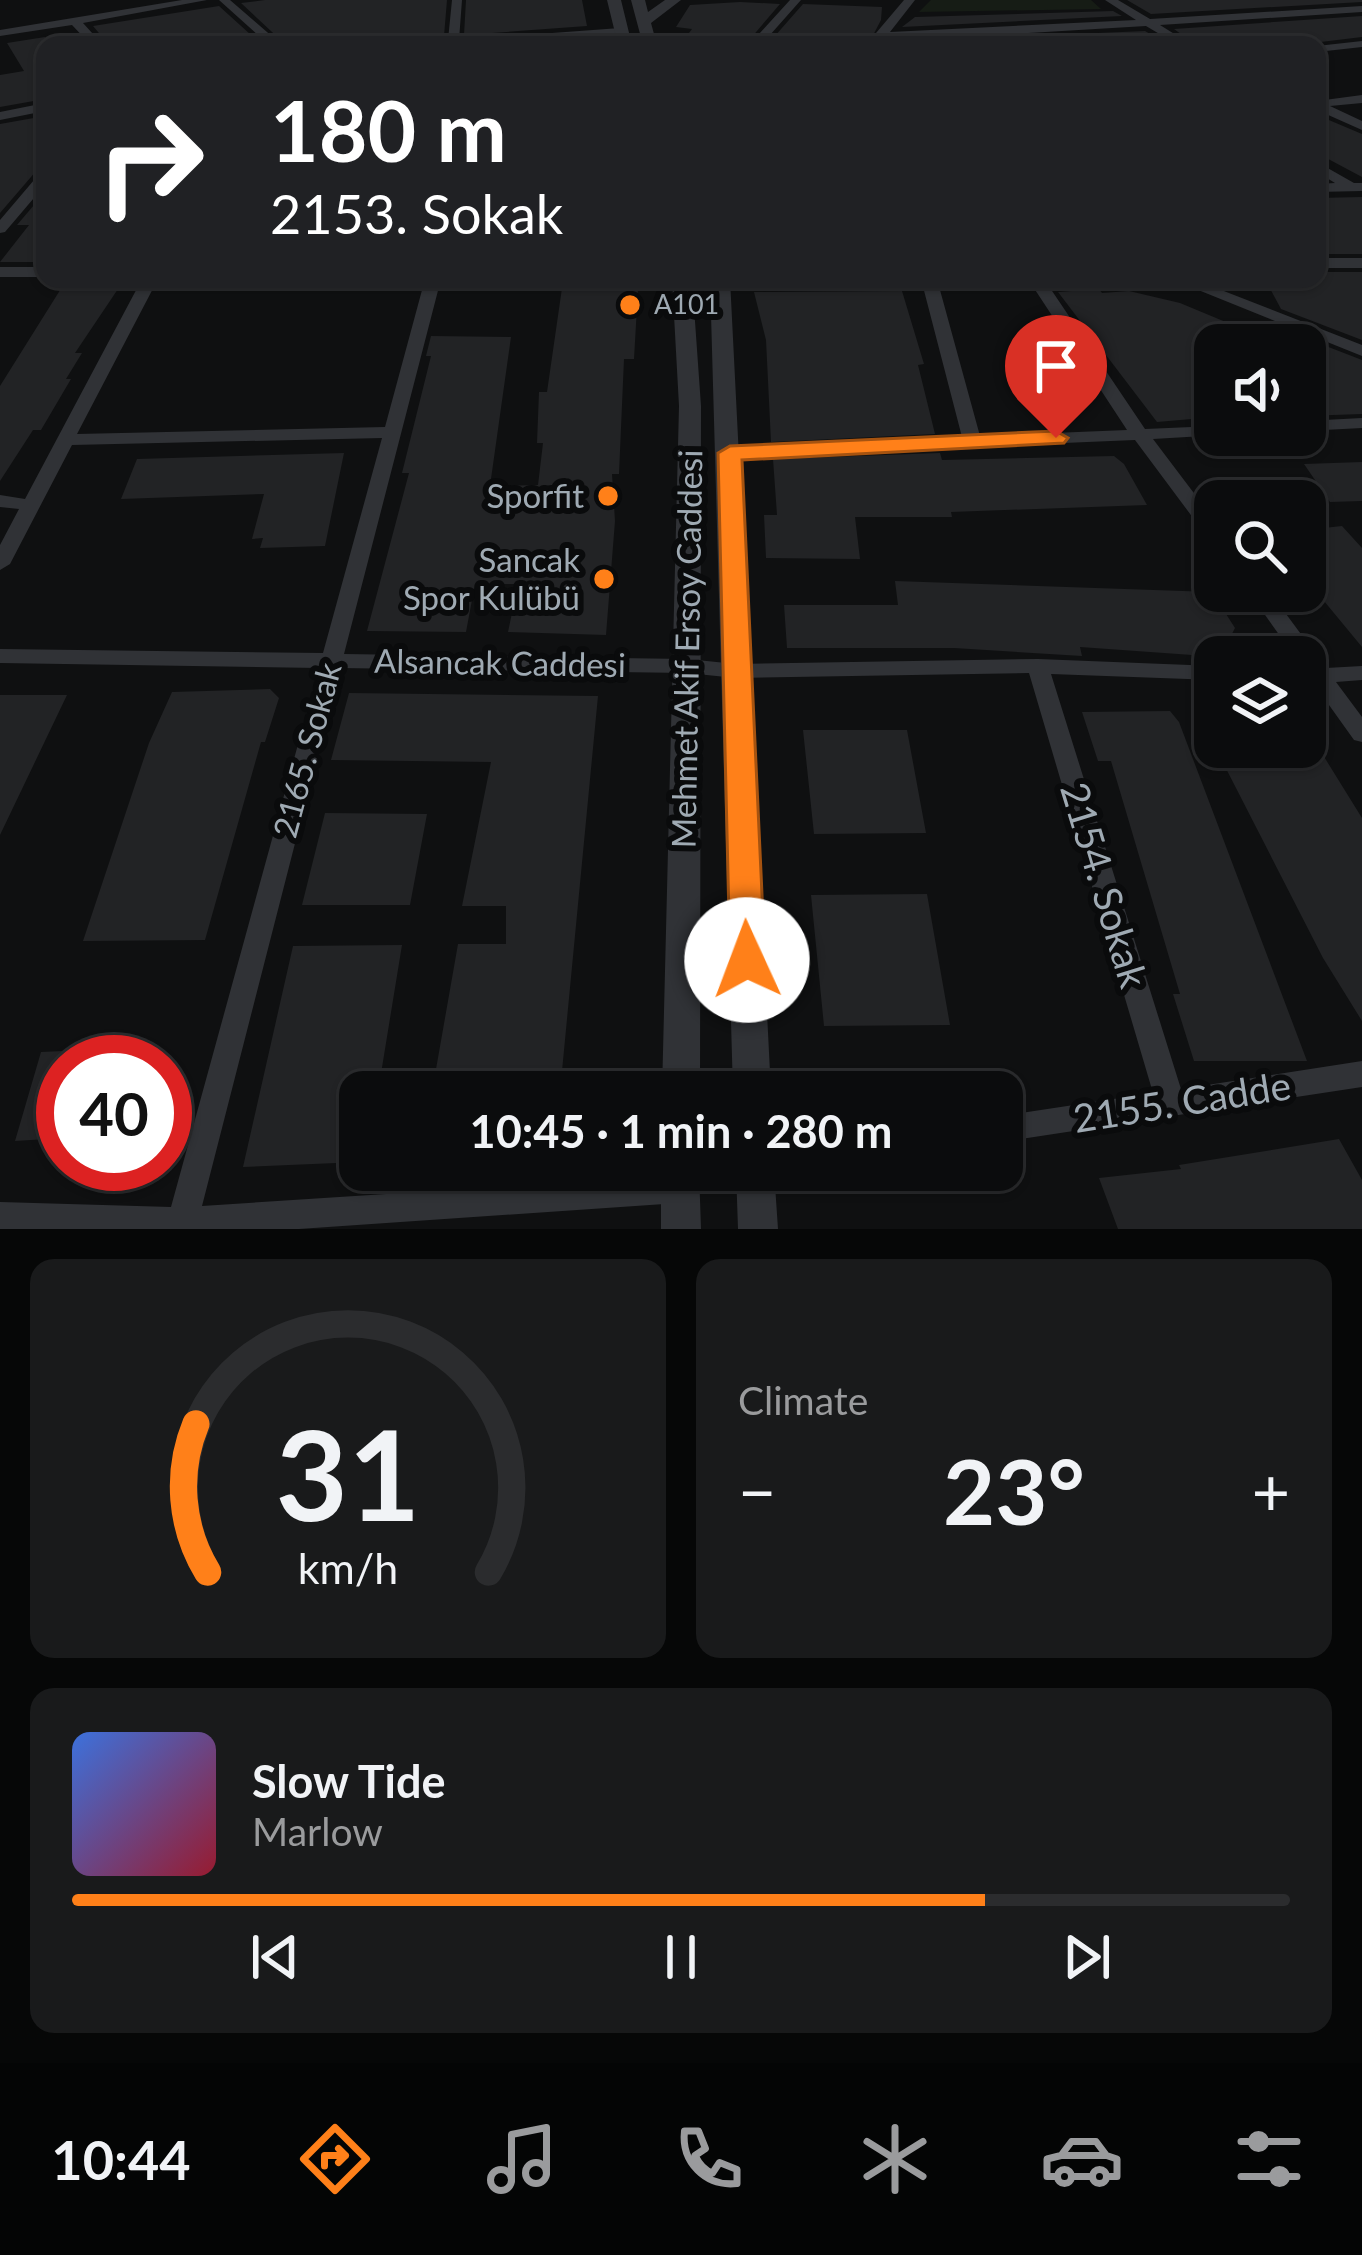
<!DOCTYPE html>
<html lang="en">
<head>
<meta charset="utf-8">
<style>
	body { margin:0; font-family:Lato,sans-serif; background:#191a1b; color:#f1f3f6; height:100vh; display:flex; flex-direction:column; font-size:45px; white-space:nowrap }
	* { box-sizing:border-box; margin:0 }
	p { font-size:39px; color:#9a9b9d }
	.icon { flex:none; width:66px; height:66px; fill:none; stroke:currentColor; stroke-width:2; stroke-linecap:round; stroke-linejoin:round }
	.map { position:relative; height:1229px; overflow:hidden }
	.panel { display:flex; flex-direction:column; gap:30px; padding:30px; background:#060707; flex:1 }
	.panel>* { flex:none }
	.top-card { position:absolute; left:36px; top:36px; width:1290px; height:252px; border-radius:24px; box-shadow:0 3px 9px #0004,0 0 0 3px #2b2c2e; background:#202124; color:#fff; overflow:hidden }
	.controls { position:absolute; left:1194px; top:324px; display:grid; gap:24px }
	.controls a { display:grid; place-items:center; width:132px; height:132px; border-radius:24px; background:#0b0c0d; box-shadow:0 3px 9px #0004,0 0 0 3px #2b2c2e; font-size:60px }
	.speed { position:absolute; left:36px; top:1035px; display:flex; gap:24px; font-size:60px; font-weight:700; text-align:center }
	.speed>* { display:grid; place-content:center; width:156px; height:156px; border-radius:50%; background:#0b0c0d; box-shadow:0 3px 9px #0004,0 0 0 3px #2b2c2e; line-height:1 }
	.speed .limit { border:18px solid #d22; background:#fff; color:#111 }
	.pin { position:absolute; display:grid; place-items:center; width:102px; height:102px; color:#fff; margin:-123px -51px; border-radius:50% 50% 50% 0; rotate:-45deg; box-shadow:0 0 12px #0007 }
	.pin .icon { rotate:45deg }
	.me { position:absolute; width:132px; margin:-66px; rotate:358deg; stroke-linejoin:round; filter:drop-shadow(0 0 9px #0008) }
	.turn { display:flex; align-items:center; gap:42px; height:252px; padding:0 36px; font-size:54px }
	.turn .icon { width:156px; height:156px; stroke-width:2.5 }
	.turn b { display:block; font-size:84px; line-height:102px }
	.big { font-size:90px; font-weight:700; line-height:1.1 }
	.panel .tile { flex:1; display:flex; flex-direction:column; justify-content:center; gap:18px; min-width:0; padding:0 42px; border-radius:24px; background:#191a1b }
	.panel .dial { align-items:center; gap:0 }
	.dial svg { height:312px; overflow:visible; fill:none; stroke:#2b2c2e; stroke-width:7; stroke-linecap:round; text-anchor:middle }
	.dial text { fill:#f1f3f6; stroke:none }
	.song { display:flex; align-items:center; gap:36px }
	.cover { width:144px; height:144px; border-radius:18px; background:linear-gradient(135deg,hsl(220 70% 55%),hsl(350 70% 35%)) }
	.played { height:12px; border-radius:6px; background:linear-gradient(90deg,#ff8019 75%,#2b2c2e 75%) }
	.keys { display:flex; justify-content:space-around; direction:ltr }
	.heat { display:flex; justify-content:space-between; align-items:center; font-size:66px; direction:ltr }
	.panel .tiles { flex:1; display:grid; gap:30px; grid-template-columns:1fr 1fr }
	.tile:last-child { grid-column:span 2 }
	.trip { position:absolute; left:339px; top:1071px; width:684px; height:120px; border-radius:24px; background:#0b0c0d; box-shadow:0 3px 9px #0004,0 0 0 3px #2b2c2e; font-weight:700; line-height:120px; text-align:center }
	.tab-bar { display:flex; height:192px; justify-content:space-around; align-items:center; background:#040505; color:#9a9b9d }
	.tab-bar .icon { width:84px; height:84px }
	.tab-bar .on { color:#ff8019 }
	.tab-bar b { font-size:54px; color:#f1f3f6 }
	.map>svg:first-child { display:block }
	.green { fill:#161c15 }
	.building { fill:#222325 }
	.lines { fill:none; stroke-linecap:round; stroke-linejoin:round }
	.minor { fill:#303236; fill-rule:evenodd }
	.tertiary { fill:#303236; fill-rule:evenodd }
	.route { fill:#ff8019; stroke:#a65310; stroke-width:3 }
	.poi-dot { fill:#ff8019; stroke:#0a0b0c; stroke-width:4.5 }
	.labels { text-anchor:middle; stroke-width:12; stroke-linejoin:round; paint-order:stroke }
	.far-poi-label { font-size:27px; fill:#9faab3; stroke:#0a0b0c; text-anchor:start }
	.poi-label { font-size:33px; fill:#9faab3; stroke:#0a0b0c; text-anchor:end }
	.street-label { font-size:33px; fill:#9faab3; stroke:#0a0b0c }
	.near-street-label { font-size:39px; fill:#9faab3; stroke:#0a0b0c }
</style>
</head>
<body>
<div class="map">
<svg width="1362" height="1229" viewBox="0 0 1362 1229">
	<rect width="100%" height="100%" fill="#0f1011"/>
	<path class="green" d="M 931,0 L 1091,0 L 1101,9 L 919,12 Z"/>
	<path class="building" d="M 265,0 L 447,0 L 444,36 L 367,45 L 286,45 L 241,3 Z
		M 466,0 L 582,0 L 587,26 L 464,35 Z
		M 1127,0 L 1362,0 L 1362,2 L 1151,14 Z
		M 740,2 L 780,4 L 745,45 L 680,45 L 692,29 L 676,27 L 690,5 Z
		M 803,4 L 882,7 L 881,20 L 868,45 L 767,45 Z
		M 219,6 L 262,45 L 109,45 L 93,26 Z
		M 1113,11 L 1122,16 L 902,27 L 915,17 Z
		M 1362,16 L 1362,37 L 1296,45 L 1196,45 L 1174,29 Z
		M 1145,31 L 1169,45 L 884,45 L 886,42 Z
		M 45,37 L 45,99 L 0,107 L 0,75 L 24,71 L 7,43 Z
		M 1317,115 L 1362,134 L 1362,177 L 1317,153 Z
		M 45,116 L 45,168 L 37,170 L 0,213 L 0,124 Z
		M 45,192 L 45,262 L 0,262 L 29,225 L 17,225 Z
		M 1362,197 L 1362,254 L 1317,254 L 1317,198 Z
		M 1317,272 L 1362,272 L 1362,340 L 1281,309 L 1267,283 L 1317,281 Z
		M 62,287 L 118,289 L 75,353 L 82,353 L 66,379 L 71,379 L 41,430 L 33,430 L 0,481 L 0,386 Z
		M 562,288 L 638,289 L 634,359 L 624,359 L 619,474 L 612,474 L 615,521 L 606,635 L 508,632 L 518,584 L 475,584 L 466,632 L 367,631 L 409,473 L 402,473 L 431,356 L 426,356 L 431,336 L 511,337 L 490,486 L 538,485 L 543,443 L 537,443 L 539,392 L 547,392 Z
		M 1099,289 L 1102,293 L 1129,291 L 1180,303 L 1281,345 L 1215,345 L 1215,417 L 1157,422 L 1058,292 Z
		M 902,291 L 924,364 L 918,365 L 935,434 L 771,442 L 766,340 L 754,292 Z
		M 1295,334 L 1362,360 L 1362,414 L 1305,416 L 1305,345 Z
		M 344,453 L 325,546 L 260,548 L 263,538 L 252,539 L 264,494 L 121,499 L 137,459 Z
		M 940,453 L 942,460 L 1114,456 L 1124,464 L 1147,505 L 951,512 L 952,517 L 855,517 L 860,559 L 766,558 L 764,515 L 777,515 L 773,459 Z
		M 1362,462 L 1362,501 L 1330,502 L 1304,464 Z
		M 1342,526 L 1362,548 L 1362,647 L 1305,578 L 1305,530 Z
		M 895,581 L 1212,592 L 1235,628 L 1220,657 L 1080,647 L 1082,656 L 954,648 L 787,648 L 784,605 L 898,605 Z
		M 270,689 L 279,698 L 265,742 L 261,742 L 205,940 L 83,941 L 149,743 L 172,692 Z
		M 349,693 L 598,696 L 560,1092 L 432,1092 L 458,944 L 506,944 L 506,906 L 462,906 L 491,762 L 331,760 Z
		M 0,695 L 67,695 L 0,835 Z
		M 1170,711 L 1179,722 L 1307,1061 L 1194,1061 L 1173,994 L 1180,994 L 1111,761 L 1098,761 L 1082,712 Z
		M 803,730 L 907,730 L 926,833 L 814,834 Z
		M 1215,747 L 1318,747 L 1362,818 L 1362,1021 L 1323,958 Z
		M 325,813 L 427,814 L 410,905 L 302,905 Z
		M 927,894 L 950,1025 L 824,1026 L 811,895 Z
		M 402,945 L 378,1092 L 360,1092 L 360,1162 L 243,1167 L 293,946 Z
		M 63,1051 L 63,1138 L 15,1141 L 41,1052 Z
		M 1339,1139 L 1362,1180 L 1362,1229 L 1118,1229 L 1099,1178 L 1181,1169 L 1179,1165 Z"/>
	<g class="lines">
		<path class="minor" d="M 182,0 L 207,0 L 83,23 L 103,45 L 91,45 L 72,25 L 0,36 L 0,30 Z
			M 219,0 L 230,0 L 282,45 L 269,45 Z
			M 452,0 L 462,0 L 459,40 L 620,28 L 626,31 L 620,34 L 479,45 L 427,45 L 448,40 Z
			M 790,0 L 801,0 L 761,45 L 749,45 Z
			M 904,0 L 915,0 L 890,32 L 1136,20 L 1105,0 L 1118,0 L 1150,19 L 1362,6 L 1362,12 L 1160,25 L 1192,45 L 1178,45 L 1146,26 L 964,37 L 884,38 L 880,43 L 872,43 L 876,33 Z
			M 1362,41 L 1362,47 L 1317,52 L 1317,46 Z
			M 1362,95 L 1362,103 L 1330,106 L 1362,121 L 1362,130 L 1317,110 L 1317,101 Z
			M 45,103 L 45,111 L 0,120 L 0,112 Z
			M 1317,162 L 1354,183 L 1362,183 L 1362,191 L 1317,192 L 1317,184 L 1335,183 L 1317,172 Z
			M 45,172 L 45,185 L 5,232 L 0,233 L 0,220 L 40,173 Z
			M 1317,258 L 1362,258 L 1362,268 L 1317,268 Z
			M 0,267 L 45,267 L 45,277 L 0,277 Z
			M 142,279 L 158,279 L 77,434 L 385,427 L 425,279 L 441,279 L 344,654 L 687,659 L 736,664 L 1038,659 L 1215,666 L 1215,680 L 1051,674 L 1181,1089 L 1362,1061 L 1362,1087 L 1002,1142 L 1002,1116 L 1153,1093 L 1029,673 L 736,678 L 687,673 L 340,668 L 202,1206 L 679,1175 L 690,1179 L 694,1189 L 690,1199 L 679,1203 L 299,1229 L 0,1229 L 0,1202 L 171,1207 L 319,668 L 0,663 L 0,649 L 323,653 L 382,438 L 72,445 L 10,564 L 0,570 L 0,545 L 19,509 L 0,507 L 0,495 L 25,499 Z
			M 921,279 L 937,279 L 980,436 L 1127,430 L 1028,279 L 1044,279 L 1145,429 L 1215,426 L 1215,435 L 1221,435 L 1153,439 L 1215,521 L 1215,540 L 1208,538 L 1135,440 L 724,457 L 721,453 L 724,449 L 730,448 L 962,437 Z
			M 1171,279 L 1193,279 L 1362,345 L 1362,356 Z
			M 1362,418 L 1362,428 L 1305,431 L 1305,421 Z
			M 1248,591 L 1269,591 L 1326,668 L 1362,666 L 1362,680 L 1336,682 L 1362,717 L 1362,742 L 1354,740 L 1314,684 L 1305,682 L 1305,657 L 1295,657 Z"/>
		<path class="tertiary" d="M 607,0 L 621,0 L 632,45 L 618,45 Z
			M 631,0 L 645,0 L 648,12 L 665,0 L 681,0 L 651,23 L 657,45 L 643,45 Z
			M 672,279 L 692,279 L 701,406 L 700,1092 L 662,1092 L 679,406 Z
			M 710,279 L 730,279 L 771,1092 L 733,1092 Z
			M 661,1170 L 699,1170 L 701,1229 L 661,1229 Z
			M 736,1170 L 774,1170 L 778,1229 L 738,1229 Z"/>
	</g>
	<path class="route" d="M 1056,431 L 1068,438 L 1064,443 L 742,460 L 765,960 L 760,970 L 747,974 L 735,970 L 730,960 L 718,453 L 730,446 Z"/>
	<g class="poi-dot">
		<circle cx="630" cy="305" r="12"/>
		<circle cx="608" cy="496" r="12"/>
		<circle cx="604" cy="579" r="12"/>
	</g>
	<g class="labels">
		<g class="far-poi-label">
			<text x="654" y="314">A101</text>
		</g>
		<g class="poi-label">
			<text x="584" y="508">Sporfit</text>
			<text x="580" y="572">Sancak<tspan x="580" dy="38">Spor Kulübü</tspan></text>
		</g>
		<g class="street-label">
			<text transform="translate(687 649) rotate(-89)" y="12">Mehmet Akif Ersoy Caddesi</text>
			<text transform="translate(500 663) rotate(1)" y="12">Alsancak Caddesi</text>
			<text transform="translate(307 750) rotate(-75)" y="12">2165. Sokak</text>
		</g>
		<g class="near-street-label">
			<text transform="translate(1104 885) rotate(73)" y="14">2154. Sokak</text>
			<text transform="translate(1182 1102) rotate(-9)" y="14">2155. Cadde</text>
		</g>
	</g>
</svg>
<div class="controls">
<a><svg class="icon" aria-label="sound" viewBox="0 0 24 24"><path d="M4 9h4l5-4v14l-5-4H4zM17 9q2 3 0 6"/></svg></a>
<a><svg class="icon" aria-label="search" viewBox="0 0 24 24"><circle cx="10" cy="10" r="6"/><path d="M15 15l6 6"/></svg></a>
<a><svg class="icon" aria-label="layers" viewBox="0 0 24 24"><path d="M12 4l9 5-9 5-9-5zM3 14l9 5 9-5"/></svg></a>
</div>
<div class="speed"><div class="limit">40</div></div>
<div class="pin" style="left:1056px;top:438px;background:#d93025"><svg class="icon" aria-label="arrive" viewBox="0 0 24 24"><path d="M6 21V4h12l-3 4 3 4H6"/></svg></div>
<svg class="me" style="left:747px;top:960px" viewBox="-20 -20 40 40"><circle r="19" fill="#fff"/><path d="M0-13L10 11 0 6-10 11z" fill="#ff8019"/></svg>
<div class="trip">10:45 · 1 min · 280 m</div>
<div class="top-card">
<div class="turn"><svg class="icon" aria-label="right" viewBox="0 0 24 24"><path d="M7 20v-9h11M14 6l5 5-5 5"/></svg><div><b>180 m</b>2153. Sokak</div></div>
</div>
</div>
<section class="panel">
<div class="tiles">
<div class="tile dial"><svg viewBox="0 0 100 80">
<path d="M14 69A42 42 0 1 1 86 69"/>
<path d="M14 69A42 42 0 0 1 11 31" stroke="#ff8019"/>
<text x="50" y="56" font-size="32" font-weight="700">31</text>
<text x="50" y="72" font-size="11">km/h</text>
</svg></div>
<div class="tile"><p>Climate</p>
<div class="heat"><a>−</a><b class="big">23°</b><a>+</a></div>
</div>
<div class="tile">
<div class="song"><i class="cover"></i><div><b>Slow Tide</b><p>Marlow</p></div></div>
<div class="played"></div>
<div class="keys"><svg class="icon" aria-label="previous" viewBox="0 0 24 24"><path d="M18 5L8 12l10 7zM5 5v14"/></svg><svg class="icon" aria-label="pause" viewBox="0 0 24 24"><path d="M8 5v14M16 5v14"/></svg><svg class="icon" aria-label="next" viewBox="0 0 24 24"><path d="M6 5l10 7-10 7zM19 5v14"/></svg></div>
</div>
</div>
</section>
<nav class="tab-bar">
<b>10:44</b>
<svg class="icon on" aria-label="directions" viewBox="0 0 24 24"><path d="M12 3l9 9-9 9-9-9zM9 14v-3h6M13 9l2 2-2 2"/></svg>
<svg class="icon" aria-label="music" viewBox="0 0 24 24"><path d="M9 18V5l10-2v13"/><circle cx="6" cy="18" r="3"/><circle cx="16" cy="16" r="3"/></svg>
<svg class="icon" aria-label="phone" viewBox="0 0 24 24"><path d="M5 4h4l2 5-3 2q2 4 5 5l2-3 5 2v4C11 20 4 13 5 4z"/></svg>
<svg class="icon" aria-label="climate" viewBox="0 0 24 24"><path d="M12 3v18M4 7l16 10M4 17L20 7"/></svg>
<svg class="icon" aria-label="car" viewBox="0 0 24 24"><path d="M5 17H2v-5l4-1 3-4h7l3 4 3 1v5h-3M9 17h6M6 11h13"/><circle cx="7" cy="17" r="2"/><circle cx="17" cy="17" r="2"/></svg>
<svg class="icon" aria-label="filters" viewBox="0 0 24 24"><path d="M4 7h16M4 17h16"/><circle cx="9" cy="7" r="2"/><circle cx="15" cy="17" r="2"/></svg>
</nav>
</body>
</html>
